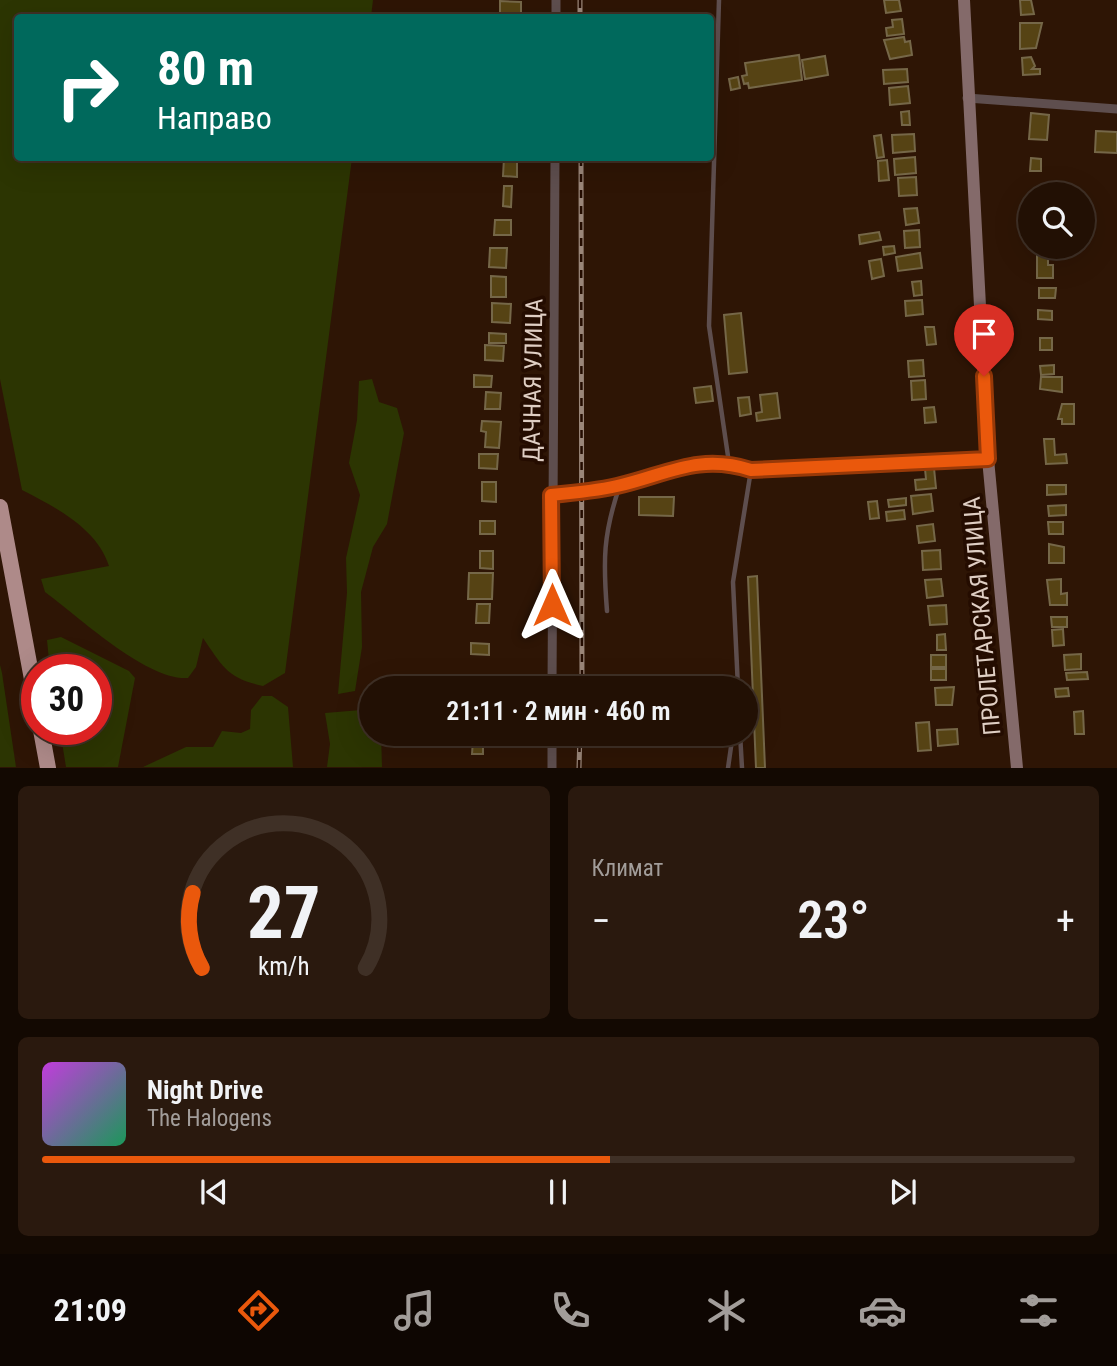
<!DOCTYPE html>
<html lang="ru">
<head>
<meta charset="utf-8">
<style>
	body { margin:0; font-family:"Roboto Condensed",sans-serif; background:#2a190e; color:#f1f3f6; height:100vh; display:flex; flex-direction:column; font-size:26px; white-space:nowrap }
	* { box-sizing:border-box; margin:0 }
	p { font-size:23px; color:#a29d9a }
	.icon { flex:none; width:38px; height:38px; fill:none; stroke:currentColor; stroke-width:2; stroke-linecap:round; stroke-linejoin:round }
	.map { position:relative; height:768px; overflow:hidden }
	.side { display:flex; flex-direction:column; gap:18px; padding:18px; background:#130902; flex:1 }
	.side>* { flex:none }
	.guide { position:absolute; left:14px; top:14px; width:700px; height:147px; border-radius:7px; box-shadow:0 7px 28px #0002,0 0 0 2px #3f3026; background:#00695c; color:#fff; overflow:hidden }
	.controls { position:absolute; left:1018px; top:182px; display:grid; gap:14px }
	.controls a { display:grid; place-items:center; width:77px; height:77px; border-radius:50%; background:#221004; box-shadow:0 7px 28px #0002,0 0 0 2px #3f3026; font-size:35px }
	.speed { position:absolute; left:21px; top:654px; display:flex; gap:14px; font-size:35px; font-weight:700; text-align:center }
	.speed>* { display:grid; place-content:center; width:91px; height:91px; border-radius:50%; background:#221004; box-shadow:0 7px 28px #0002,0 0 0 2px #3f3026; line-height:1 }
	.speed .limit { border:10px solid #d22; background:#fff; color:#111 }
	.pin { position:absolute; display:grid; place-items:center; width:60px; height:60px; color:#fff; margin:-72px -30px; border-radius:50% 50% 50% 0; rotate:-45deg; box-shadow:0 0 7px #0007 }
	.pin .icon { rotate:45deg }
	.me { position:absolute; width:77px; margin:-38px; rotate:0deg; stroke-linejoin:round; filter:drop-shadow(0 0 5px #0008) }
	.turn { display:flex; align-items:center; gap:24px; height:147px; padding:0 28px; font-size:32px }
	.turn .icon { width:91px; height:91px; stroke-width:2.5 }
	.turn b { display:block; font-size:49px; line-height:60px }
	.big { font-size:52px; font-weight:600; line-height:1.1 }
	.side .widget { flex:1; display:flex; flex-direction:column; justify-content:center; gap:10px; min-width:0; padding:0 24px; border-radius:10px; background:#2a190e }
	.side .dial { align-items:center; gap:0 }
	.dial svg { height:182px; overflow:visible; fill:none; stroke:#3f3026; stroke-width:7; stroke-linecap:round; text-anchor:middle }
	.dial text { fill:#f1f3f6; stroke:none }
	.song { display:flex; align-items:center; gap:21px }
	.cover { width:84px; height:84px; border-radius:10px; background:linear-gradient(135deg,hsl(290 70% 55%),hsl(150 70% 35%)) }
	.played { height:7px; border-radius:4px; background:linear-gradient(90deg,#ea580c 55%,#3f3026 55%) }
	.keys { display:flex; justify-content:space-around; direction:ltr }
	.heat { display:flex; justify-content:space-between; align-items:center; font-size:38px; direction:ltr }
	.side .tiles { flex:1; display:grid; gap:18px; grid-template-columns:1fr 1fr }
	.widget:last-child { grid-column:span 2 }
	.trip { position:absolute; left:359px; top:676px; width:399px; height:70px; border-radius:35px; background:#221004; box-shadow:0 7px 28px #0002,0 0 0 2px #3f3026; font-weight:600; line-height:70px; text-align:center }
	.tab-bar { display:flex; height:112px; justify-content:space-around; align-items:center; background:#0e0602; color:#a29d9a }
	.tab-bar .icon { width:49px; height:49px }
	.tab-bar .current { color:#ea580c }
	.tab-bar b { font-size:32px; color:#f1f3f6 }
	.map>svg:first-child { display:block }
	.green { fill:#2c3502 }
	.building { fill:#564314; stroke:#756748; stroke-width:2 }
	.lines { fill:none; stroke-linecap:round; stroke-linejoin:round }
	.service { stroke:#5e4e4e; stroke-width:4.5 }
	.minor { stroke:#5e4e4e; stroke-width:9 }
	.secondary { stroke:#846a6a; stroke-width:12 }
	.trunk { stroke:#ae8a89; stroke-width:16 }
	.rail-casing { stroke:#9a8679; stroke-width:5 }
	.rail { stroke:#240c00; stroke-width:2.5; stroke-dasharray:8; stroke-linecap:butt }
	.route-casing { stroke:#983908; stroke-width:18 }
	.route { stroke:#ea580c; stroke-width:12 }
	.labels { text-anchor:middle; stroke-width:7; stroke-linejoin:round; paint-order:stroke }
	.street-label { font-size:24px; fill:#dfcec3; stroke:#240c00 }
</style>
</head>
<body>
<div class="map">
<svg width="1117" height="768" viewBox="0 0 1117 768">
	<rect width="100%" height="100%" fill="#2e1505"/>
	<path class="green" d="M 0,0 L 373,0 L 371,17 L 18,18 L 18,158 L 352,158 L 285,673 L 263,686 C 227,678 223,667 203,638 L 196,667 L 188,678 C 147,681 79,617 45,592 L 41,579 L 109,566 C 97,528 55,507 22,490 L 0,379 Z
		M 372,379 L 379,402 L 397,408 L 404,433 L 387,524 L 373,547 L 361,592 L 362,647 L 355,691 L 338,694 L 347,593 L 346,558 L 360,495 L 349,463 L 357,420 L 359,381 Z
		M 61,637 L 129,671 L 135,678 L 118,767 L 66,767 L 60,730 L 96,730 L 96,670 L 50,670 L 47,640 Z
		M 0,665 L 2,673 L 16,767 L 0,767 Z
		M 262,696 L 272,696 L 288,707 L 293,767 L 143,767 L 186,747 L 213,747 L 222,731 L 241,733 L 250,729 L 251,710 Z
		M 361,710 L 371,721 L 371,733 L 381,733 L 382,767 L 327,767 L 330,744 L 325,713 Z"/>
	<path class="building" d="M 884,0 L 899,0 L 901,11 L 886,13 Z
		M 1020,0 L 1031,0 L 1034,14 L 1021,15 Z
		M 500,1 L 521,2 L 521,18 L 500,17 Z
		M 902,19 L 904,34 L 887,36 L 886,28 L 893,27 L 892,20 Z
		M 1020,23 L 1042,23 L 1036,48 L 1020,49 Z
		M 904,37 L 905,42 L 910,41 L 912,55 L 890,59 L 884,40 Z
		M 799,55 L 802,80 L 749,88 L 748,83 L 744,84 L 742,76 L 747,75 L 745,63 Z
		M 825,56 L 828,75 L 805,79 L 802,60 Z
		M 1031,57 L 1035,66 L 1032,69 L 1040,69 L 1040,74 L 1023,75 L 1022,58 Z
		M 907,69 L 908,82 L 884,84 L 883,70 Z
		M 738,77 L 740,88 L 731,90 L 729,79 Z
		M 908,86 L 910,103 L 890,105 L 889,88 Z
		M 909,111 L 910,125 L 902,125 L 901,112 Z
		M 1031,113 L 1049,115 L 1047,140 L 1029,139 Z
		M 1096,131 L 1117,132 L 1117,153 L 1095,152 Z
		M 914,134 L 915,151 L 893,153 L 892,135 Z
		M 881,135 L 884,157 L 877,158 L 874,136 Z
		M 915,157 L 916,173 L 895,175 L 894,159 Z
		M 504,158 L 517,158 L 517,177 L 503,176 Z
		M 1031,158 L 1041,159 L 1041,171 L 1030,171 Z
		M 887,160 L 889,180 L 879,181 L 878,161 Z
		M 916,177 L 917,195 L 899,196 L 898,178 Z
		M 1049,185 L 1060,185 L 1060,194 L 1048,194 Z
		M 504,186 L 512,186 L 511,207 L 503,206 Z
		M 917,208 L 919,223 L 906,225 L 904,209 Z
		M 495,220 L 511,220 L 511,235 L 494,235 Z
		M 919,230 L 920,247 L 905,248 L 904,231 Z
		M 879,232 L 881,240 L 860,244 L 859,235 Z
		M 894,246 L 895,253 L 884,255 L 883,247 Z
		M 490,248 L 507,248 L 506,268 L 489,267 Z
		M 1037,251 L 1048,251 L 1048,265 L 1053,265 L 1053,278 L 1037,278 Z
		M 920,253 L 922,268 L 898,271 L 896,257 Z
		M 881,259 L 884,276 L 872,279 L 869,261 Z
		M 491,276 L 506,277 L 506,297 L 491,297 Z
		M 921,281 L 922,295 L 914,296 L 912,282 Z
		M 1039,288 L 1056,288 L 1055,298 L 1039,298 Z
		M 922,300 L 923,314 L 906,316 L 905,301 Z
		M 492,303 L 511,304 L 510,323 L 492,322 Z
		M 1038,310 L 1052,311 L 1052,320 L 1038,319 Z
		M 741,313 L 747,372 L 729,374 L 724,315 Z
		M 925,327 L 934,327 L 936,344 L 927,345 Z
		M 489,333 L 506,334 L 506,343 L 489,343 Z
		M 1040,338 L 1052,338 L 1052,350 L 1040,350 Z
		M 485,345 L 504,346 L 503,361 L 485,360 Z
		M 923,360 L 924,376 L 909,377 L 908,361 Z
		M 1054,365 L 1054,374 L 1041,375 L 1040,366 Z
		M 474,375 L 492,376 L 491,387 L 474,387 Z
		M 1041,377 L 1062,377 L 1062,392 L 1040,389 Z
		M 925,380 L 926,399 L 912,400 L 911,381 Z
		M 711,386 L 713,401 L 696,403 L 694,388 Z
		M 486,392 L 501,393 L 500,409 L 485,409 Z
		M 777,393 L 780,418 L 757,421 L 756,413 L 762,412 L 760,395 Z
		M 749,397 L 751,414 L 740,416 L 738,398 Z
		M 1062,404 L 1074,404 L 1074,424 L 1062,424 L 1062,419 L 1058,419 Z
		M 934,407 L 936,422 L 925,423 L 924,408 Z
		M 482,421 L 501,422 L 499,448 L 485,447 L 486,432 L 481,431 Z
		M 1044,439 L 1054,439 L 1055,455 L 1066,454 L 1067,463 L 1046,464 Z
		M 479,454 L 498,454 L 497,469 L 479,468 Z
		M 934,468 L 936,488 L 916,490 L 915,480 L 926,479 L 925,469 Z
		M 482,482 L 496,482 L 496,502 L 482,501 Z
		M 1047,485 L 1066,485 L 1066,494 L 1047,495 Z
		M 931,494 L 933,511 L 913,514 L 911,496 Z
		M 639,497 L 674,497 L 673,516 L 639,515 Z
		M 906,498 L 906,505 L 889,507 L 888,500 Z
		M 877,501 L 879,518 L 870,519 L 868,502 Z
		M 1066,505 L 1066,515 L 1049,516 L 1048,506 Z
		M 904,510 L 905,519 L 887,521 L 886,512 Z
		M 480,521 L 495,521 L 495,534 L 480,534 Z
		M 1048,522 L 1063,522 L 1063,534 L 1049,534 Z
		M 933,524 L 935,541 L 919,543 L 917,526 Z
		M 1049,544 L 1064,547 L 1064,563 L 1049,563 Z
		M 940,550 L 941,569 L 923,570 L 922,551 Z
		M 480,551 L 493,551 L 493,569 L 480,568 Z
		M 469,573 L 493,573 L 492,599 L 468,599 Z
		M 757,576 L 765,768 L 756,768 L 748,577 Z
		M 941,579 L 943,596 L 927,598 L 925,580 Z
		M 1061,579 L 1061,594 L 1067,593 L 1067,605 L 1050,605 L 1047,580 Z
		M 477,604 L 490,604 L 489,623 L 476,623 Z
		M 946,605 L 947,624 L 930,625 L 928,606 Z
		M 1051,617 L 1067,617 L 1067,627 L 1052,627 Z
		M 1063,629 L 1064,645 L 1053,646 L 1052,630 Z
		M 945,634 L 946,650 L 937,650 L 937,635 Z
		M 471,643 L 489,644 L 489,655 L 471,654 Z
		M 1081,654 L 1081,669 L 1065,670 L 1064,655 Z
		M 931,655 L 946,655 L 946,667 L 931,667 Z
		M 931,669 L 946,669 L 946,680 L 931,680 Z
		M 1087,672 L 1088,679 L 1067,680 L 1066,673 Z
		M 468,676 L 489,676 L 489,688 L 468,688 Z
		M 954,687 L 952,705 L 936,705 L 935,688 Z
		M 1068,688 L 1069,696 L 1056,697 L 1055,689 Z
		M 1083,711 L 1084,734 L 1075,734 L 1074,712 Z
		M 929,722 L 931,750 L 918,751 L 916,723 Z
		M 957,729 L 958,744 L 938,746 L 937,730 Z
		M 473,740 L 483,740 L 483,754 L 472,754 Z"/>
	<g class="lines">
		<path class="service" d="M 719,0 L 709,326 L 729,463 L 751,470 L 987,459
			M 552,495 L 620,485 L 674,467 L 729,463
			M 607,611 C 603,561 603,534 620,485
			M 738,688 L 733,582 L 751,470
			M 740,733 L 742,768
			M 728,768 L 733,733"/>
		<path class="minor" d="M 556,18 L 556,0
			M 967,98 L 1117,109
			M 552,688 L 555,158
			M 552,733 L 552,768"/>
		<path class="secondary" d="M 964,0 L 988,459 L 1017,768"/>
		<path class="trunk" d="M 0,507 L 37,706
			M 41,730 L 48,768"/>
		<defs>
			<path id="rail" d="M 580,0 L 580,18
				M 581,158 L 582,688
				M 579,768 L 580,733"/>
		</defs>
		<use href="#rail" class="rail-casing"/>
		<use href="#rail" class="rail"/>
	</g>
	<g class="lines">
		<defs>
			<path id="route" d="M 552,605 L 551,495 C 573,493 595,491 617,486 C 666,475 698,453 751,470 L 988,459 L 984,376"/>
		</defs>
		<use href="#route" class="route-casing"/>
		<use href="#route" class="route"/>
	</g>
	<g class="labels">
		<g class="street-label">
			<text transform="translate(533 380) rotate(-89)" y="8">ДАЧНАЯ УЛИЦА</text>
			<text transform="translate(982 616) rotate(-95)" y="8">ПРОЛЕТАРСКАЯ УЛИЦА</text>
		</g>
	</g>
</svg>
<div class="controls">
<a><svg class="icon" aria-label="search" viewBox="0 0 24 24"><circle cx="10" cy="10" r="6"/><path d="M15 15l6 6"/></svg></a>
</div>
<div class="speed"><div class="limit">30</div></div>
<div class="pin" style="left:984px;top:376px;background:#d93025"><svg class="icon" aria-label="arrive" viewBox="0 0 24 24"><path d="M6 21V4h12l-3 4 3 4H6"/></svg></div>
<svg class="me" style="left:552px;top:605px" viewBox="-20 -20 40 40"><path d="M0-17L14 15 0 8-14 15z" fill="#ea580c" stroke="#fff" stroke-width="4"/></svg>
<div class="trip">21:11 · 2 мин · 460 m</div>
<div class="guide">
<div class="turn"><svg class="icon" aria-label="right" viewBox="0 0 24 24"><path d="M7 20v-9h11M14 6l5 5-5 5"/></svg><div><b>80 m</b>Направо</div></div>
</div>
</div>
<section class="side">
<div class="tiles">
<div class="widget dial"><svg viewBox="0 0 100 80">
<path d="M14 69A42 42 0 1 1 86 69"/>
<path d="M14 69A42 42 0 0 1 10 36" stroke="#ea580c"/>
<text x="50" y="56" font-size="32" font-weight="700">27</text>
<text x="50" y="72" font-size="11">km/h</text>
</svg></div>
<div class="widget"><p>Климат</p>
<div class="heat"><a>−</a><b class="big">23°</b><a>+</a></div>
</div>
<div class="widget">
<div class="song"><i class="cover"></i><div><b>Night Drive</b><p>The Halogens</p></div></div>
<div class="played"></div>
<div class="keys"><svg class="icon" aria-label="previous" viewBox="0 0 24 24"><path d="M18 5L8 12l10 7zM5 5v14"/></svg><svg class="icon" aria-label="pause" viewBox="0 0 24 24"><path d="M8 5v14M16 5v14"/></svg><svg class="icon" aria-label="next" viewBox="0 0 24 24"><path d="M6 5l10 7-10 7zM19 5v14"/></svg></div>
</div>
</div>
</section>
<nav class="tab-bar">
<b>21:09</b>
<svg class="icon current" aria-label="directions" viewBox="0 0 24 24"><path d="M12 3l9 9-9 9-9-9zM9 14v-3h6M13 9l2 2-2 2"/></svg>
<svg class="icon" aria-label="music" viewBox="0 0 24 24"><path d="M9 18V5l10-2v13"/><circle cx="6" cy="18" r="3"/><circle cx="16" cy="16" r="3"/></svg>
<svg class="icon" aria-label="phone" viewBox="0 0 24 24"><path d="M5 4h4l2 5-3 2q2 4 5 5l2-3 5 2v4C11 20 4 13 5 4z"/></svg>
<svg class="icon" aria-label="climate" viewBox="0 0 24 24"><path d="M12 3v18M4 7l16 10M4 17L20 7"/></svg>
<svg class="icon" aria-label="car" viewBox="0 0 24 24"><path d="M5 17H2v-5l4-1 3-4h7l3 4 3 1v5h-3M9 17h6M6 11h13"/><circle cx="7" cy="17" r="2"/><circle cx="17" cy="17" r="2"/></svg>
<svg class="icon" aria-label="filters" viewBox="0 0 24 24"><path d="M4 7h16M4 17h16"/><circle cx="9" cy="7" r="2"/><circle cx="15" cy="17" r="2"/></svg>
</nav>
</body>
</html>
